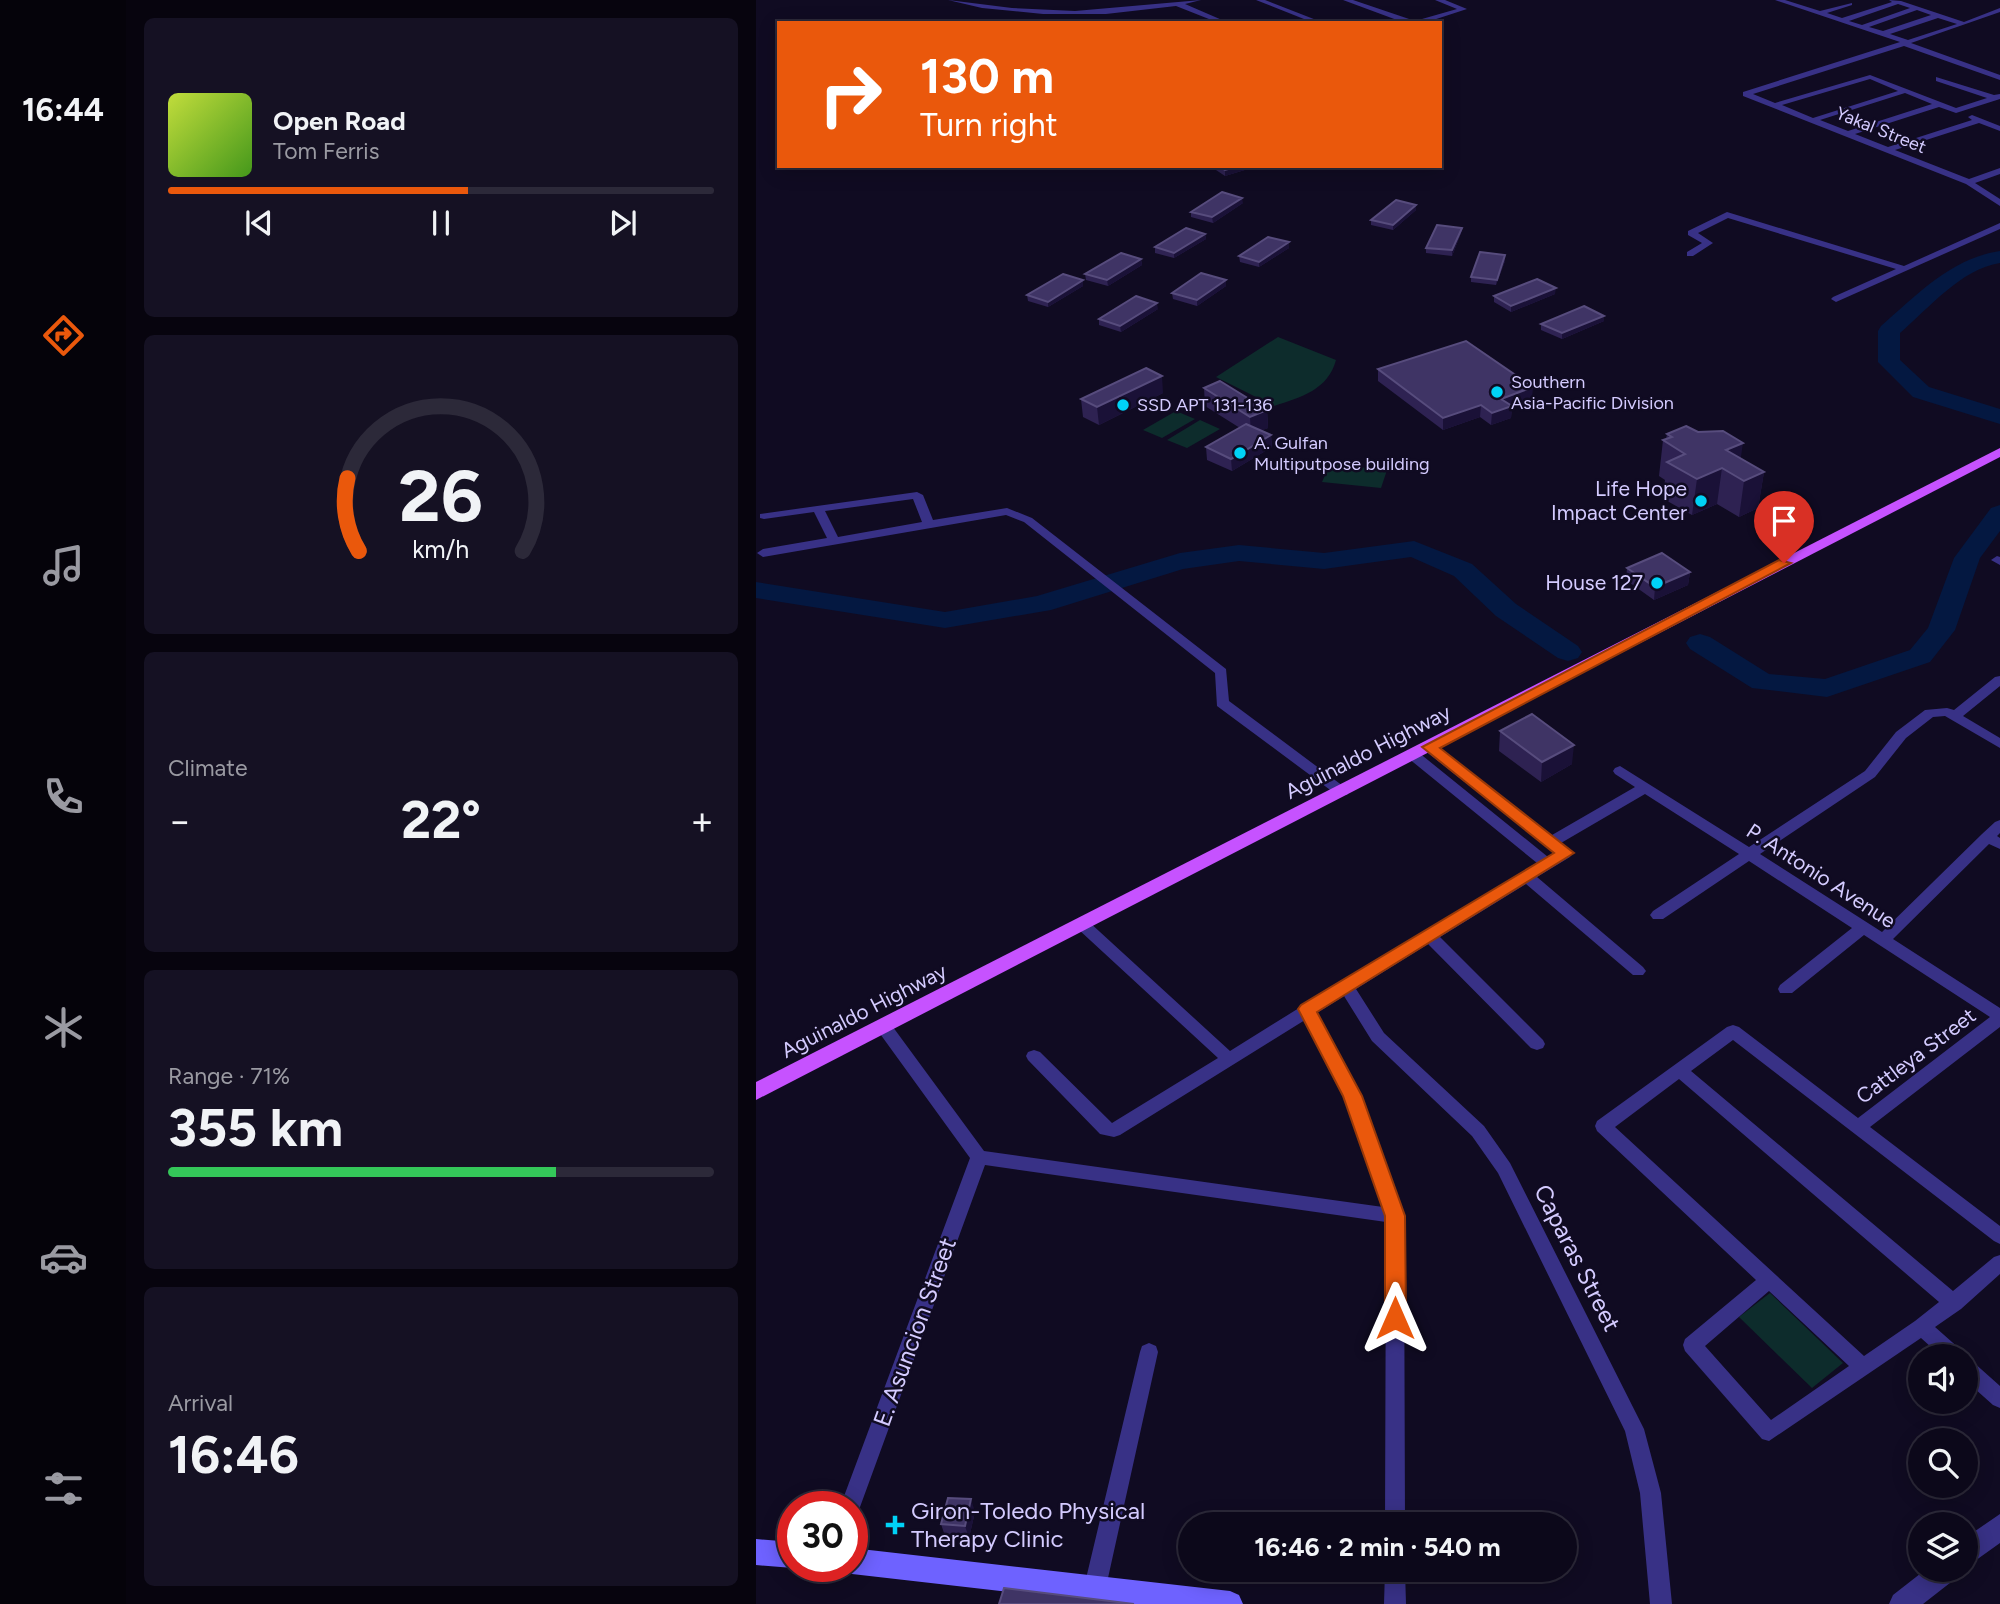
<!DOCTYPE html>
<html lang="en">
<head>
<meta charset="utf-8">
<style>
	body { margin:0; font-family:Figtree,sans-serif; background:#151123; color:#f1f3f6; height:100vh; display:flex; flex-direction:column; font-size:26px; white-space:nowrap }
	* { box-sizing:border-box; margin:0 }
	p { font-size:23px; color:#9a9aa2 }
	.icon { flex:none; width:38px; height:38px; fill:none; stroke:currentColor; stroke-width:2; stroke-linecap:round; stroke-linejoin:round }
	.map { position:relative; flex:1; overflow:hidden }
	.panel { display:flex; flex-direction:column; gap:18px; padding:18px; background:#07040e; width:630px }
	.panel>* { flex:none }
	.guide { position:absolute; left:21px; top:21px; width:665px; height:147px; border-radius:0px; box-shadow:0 4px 18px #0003,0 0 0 2px #2c2939; background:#ea580c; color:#fff; overflow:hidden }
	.tools { position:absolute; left:1152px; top:1344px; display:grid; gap:14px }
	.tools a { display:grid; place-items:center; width:70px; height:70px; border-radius:50%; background:#0c081a; box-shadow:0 4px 18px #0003,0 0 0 2px #2c2939; font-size:35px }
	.speed { position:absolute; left:21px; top:1491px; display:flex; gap:14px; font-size:35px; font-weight:700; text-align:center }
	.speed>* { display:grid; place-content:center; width:91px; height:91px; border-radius:50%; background:#0c081a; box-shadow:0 4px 18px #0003,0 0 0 2px #2c2939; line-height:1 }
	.speed .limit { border:10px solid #d22; background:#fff; color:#111 }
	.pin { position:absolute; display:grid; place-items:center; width:60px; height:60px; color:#fff; margin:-72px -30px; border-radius:50% 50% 50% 0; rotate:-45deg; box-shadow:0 0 7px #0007 }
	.pin .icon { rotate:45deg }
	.me { position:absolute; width:77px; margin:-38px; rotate:0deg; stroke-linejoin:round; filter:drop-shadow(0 0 5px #0008) }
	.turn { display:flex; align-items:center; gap:24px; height:147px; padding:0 28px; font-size:32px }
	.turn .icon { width:91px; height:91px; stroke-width:2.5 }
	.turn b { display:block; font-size:49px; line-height:60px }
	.big { font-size:52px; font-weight:700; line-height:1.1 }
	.panel .card { flex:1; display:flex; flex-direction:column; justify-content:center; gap:10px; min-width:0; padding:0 24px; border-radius:10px; background:#151123 }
	.panel .dial { align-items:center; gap:0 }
	.dial svg { height:182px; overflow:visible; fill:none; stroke:#2c2939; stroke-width:7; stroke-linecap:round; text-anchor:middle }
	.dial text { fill:#f1f3f6; stroke:none }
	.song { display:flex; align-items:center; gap:21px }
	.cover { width:84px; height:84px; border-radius:10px; background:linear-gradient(135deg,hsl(70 70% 55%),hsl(100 70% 35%)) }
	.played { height:7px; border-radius:4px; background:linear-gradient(90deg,#ea580c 55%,#2c2939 55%) }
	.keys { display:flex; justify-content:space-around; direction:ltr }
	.heat { display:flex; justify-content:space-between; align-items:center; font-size:38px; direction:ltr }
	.charge { height:10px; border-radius:5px; background:linear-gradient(90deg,#34c759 71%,#2c2939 0) }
	.trip { position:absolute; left:422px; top:1512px; width:399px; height:70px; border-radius:35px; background:#0c081a; box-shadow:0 4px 18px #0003,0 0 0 2px #2c2939; font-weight:700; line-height:70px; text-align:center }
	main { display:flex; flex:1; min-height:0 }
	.tab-bar { display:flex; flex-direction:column; width:126px; justify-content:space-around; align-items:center; background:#05030a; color:#9a9aa2 }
	.tab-bar .icon { width:49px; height:49px }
	.tab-bar .on { color:#ea580c }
	.tab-bar b { font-size:32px; color:#f1f3f6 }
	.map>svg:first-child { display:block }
	.green { fill:#0d2c2c }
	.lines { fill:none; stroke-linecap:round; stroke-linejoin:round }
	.river { fill:#041841; fill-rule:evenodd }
	.minor { fill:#383186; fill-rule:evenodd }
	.tertiary { fill:#383186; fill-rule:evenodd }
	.secondary { fill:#6e62ff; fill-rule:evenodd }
	.primary { fill:#c652ff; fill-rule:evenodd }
	.wall { fill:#2e2252 }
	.shaded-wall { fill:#1a1137 }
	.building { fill:#3f3465; stroke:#574c7d; stroke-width:2 }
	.route { fill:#ea580c; stroke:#983908; stroke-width:2 }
	.poi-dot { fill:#00d2f6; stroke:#100b22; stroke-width:2.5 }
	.labels { text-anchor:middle; stroke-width:5; stroke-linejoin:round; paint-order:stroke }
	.far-street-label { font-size:18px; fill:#d4cbff; stroke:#100b22 }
	.far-poi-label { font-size:18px; fill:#d4cbff; stroke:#100b22; text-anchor:start }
	.poi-label { font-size:21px; fill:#d4cbff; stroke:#100b22; text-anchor:end }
	.street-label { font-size:21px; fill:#d4cbff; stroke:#100b22 }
	.near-street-label { font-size:24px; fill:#d4cbff; stroke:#100b22 }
	.near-poi-label { font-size:24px; fill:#d4cbff; stroke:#100b22; text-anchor:start }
</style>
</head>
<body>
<main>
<nav class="tab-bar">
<b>16:44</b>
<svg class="icon on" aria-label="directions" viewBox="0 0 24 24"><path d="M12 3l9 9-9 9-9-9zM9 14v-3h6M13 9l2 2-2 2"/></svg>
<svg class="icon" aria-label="music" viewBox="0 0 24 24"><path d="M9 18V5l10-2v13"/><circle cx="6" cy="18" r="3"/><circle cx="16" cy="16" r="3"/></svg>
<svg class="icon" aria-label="phone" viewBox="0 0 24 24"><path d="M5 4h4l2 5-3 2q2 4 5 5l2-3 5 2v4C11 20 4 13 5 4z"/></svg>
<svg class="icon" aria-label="climate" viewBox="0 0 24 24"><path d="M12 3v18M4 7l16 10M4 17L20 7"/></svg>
<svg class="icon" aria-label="car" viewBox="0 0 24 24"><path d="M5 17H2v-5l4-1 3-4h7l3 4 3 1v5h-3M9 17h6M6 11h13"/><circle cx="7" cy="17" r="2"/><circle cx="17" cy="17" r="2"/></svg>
<svg class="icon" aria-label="filters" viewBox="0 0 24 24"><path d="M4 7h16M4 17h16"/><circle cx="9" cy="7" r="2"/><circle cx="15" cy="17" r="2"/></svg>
</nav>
<section class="panel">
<div class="card">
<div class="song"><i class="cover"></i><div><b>Open Road</b><p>Tom Ferris</p></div></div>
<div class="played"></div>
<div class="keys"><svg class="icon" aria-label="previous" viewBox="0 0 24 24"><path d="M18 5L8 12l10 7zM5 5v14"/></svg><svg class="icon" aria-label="pause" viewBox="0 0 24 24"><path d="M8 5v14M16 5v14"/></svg><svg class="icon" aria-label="next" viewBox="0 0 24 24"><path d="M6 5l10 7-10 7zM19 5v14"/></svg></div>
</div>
<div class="card dial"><svg viewBox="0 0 100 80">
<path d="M14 69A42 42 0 1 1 86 69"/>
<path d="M14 69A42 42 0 0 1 9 37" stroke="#ea580c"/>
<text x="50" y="56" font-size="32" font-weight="700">26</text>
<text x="50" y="72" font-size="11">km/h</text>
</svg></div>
<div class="card"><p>Climate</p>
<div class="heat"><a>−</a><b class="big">22°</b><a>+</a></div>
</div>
<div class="card"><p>Range · 71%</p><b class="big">355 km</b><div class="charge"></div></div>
<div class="card"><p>Arrival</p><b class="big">16:46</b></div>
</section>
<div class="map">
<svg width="1244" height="1604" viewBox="0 0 1244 1604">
	<rect width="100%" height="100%" fill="#100b22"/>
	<path class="green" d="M 522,337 L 580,360 C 572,390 545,397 518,406 L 460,377 Z
		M 420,411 L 439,419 L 406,438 L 387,430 Z
		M 444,420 L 464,429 L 431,448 L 411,440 Z
		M 574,464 L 631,470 L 625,488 L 566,482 Z
		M 1014,1293 L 1087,1363 L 1056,1388 L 983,1317 Z"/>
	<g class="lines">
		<path class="river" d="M 1244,251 L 1244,263 C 1205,269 1173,308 1144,333 L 1144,360 L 1173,387 L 1244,409 L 1244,424 L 1157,397 L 1122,362 L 1122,331 L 1125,326 C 1161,295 1195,258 1244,251 Z
			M 1244,505 L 1244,531 L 1224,558 L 1199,630 L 1174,662 L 1071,697 L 996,688 L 934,649 L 930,643 L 934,637 L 944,634 L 954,637 L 1013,674 L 1069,679 L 1154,650 L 1172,628 L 1198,558 L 1235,508 Z
			M 658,541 L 716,564 L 760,604 L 822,646 L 826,652 L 822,658 L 812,661 L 802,658 L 740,616 L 698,576 L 655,557 L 568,569 L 483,561 L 427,569 L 295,610 L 189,628 L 0,598 L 0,582 L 189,612 L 281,596 L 424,553 L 483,545 L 568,553 Z"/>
		<path class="minor" d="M 192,0 L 256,8 L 319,11 L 445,0 L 429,4 L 473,23 L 463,23 L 420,6 L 350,14 L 287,14 L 226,8 Z
			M 500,0 L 509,0 L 568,23 L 558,23 Z
			M 587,0 L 597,0 L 659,21 L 701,9 L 679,0 L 689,0 L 711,9 L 668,23 L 649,23 Z
			M 1019,0 L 1029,0 L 1064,11 L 1096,3 L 1096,5 L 1071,13 L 1086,18 L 1136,2 L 1133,0 L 1145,1 L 1208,22 L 1244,8 L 1244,12 L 1155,43 L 1244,75 L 1244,80 L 1148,46 L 997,94 L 1019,103 L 1114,75 L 1200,108 L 1231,98 L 1180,81 L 1180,77 L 1238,95 L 1244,94 L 1244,99 L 1200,113 L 1183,107 L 1099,134 L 1132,147 L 1216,120 L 1212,117 L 1216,115 L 1244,126 L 1244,131 L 1223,123 L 1139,150 L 1213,179 L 1244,168 L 1244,174 L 1219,183 L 1244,199 L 1244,206 L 1210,184 L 987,96 L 987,92 L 1144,42 ZM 1142,4 L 1154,8 L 1106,25 L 1093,21 ZM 1161,10 L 1175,15 L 1127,31 L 1113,27 ZM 1182,18 L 1201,24 L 1152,40 L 1134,34 ZM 1114,79 L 1142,91 L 1057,118 L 1026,105 ZM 1149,93 L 1176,104 L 1092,131 L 1064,120 Z
			M 971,212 L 1148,266 L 1244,223 L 1244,229 L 1080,302 L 1075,299 L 1077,297 L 1140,269 L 972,218 L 942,233 L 957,243 L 937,256 L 931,256 L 931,252 L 946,243 L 932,235 L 932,231 Z
			M 161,492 L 167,495 L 177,520 L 251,508 L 276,518 L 470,669 L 473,701 L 591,789 L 593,792 L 591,795 L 581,795 L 461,706 L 459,673 L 268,522 L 250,515 L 7,557 L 1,553 L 7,549 L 71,538 L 58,512 L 8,519 L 4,518 L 4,514 ZM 157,499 L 166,522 L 82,537 L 69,511 Z
			M 1241,556 L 1244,557 L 1244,565 L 1235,560 Z
			M 1244,676 L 1244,686 L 1207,716 L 1244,738 L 1244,748 L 1189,716 L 1177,717 L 1150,738 L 1119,777 L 1004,854 L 1126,932 L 1226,834 L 1239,822 L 1244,820 L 1244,833 L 1241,836 L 1244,838 L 1244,849 L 1233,844 L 1137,939 L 1244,1008 L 1244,1027 L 1114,1127 L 1244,1226 L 1244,1244 L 1238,1241 L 977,1040 L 935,1071 L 1197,1291 L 1238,1257 L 1244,1255 L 1244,1274 L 1205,1309 L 1179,1327 L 1205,1350 L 1207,1356 L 1185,1356 L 1165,1338 L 1013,1441 L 1006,1439 L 929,1351 L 927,1345 L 929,1339 L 1000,1280 L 841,1131 L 839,1126 L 841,1121 L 971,1027 L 977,1025 L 983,1027 L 1102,1118 L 1234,1017 L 1108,935 L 1036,993 L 1024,993 L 1022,989 L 1024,985 L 1096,928 L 993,861 L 907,919 L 897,919 L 894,915 L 897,911 L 983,854 L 889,794 L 805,843 L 816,853 L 814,857 L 781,877 L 887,967 L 890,971 L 887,975 L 877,975 L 770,884 L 684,937 L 787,1040 L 789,1044 L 787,1048 L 781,1050 L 775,1048 L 672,944 L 600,989 L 628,1033 L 728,1126 L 754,1163 L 888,1429 L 905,1493 L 916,1604 L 894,1604 L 884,1493 L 869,1431 L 742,1173 L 716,1136 L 616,1041 L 588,996 L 561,1013 L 604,1095 L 648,1216 L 649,1524 L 629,1524 L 630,1222 L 229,1165 L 104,1507 L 101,1514 L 96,1516 L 96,1507 L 84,1507 L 214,1158 L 122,1031 L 120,1027 L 122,1023 L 128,1021 L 134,1023 L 228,1151 L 627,1207 L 588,1095 L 549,1020 L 364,1135 L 358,1137 L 344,1134 L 272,1060 L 270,1056 L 272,1052 L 278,1050 L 284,1052 L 356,1123 L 462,1058 L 322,929 L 319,925 L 322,921 L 332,921 L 474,1051 L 543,1008 L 545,1005 L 552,1003 L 781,863 L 652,758 L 650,755 L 652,752 L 662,752 L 792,857 L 799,853 L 668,750 L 666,747 L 668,744 L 678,744 L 796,835 L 879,787 L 859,774 L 857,771 L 859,768 L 864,766 L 993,847 L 1109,771 L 1140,732 L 1169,710 L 1191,708 L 1198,710 L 1239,677 ZM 923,1079 L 1183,1302 L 1159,1321 L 1108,1356 L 859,1127 ZM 1013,1291 L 1093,1366 L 1015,1420 L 949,1346 Z
			M 393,1343 L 400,1346 L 402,1352 L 350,1587 L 346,1594 L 339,1598 L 332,1594 L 328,1587 L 384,1352 L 386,1346 Z
			M 1209,1358 L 1216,1361 L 1244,1386 L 1244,1408 L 1237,1405 L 1209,1380 Z
			M 629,1570 L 649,1570 L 650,1604 L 628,1604 Z"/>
		<path class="tertiary" d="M 1244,1514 L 1244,1543 L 1209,1568 L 1209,1538 Z
			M 1169,1570 L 1203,1570 L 1199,1579 L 1167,1604 L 1133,1604 L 1137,1595 Z"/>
		<path class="secondary" d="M 0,1539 L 37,1542 L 37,1566 L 41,1566 L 37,1568 L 0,1565 Z
			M 96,1548 L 474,1591 L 483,1595 L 487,1604 L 359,1604 L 96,1574 L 87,1570 L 85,1566 L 96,1566 Z"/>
		<path class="primary" d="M 1244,448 L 1244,457 L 0,1100 L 0,1082 Z"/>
	</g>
	<path class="wall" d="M 454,166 L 502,166 L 469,176 Z
		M 487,203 L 457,223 L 435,217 L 435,212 Z
		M 660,205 L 660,210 L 637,230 L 615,225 L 615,220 Z
		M 706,228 L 705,233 L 696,256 L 670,253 L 670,248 Z
		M 449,234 L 450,239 L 418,258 L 399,253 L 399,247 Z
		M 533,242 L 533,248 L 503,267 L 484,262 L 483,256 Z
		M 749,255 L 749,261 L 740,285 L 715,282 L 715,277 Z
		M 385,259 L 386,265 L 352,286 L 330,280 L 329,274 Z
		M 327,280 L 327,286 L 292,307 L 272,301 L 271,295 Z
		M 470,280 L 470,286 L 441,306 L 417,299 L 416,293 Z
		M 799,294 L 755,312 L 738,302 L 738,296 Z
		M 402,309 L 365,332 L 343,325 L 343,319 Z
		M 848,316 L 848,321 L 806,339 L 785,330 L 785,324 Z
		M 622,369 L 776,399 L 756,406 L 755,418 L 735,425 L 724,417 L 687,430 L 622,381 Z
		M 448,388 L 511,410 L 512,428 L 506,430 L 515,435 L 516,447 L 476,471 L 451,460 L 450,447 L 484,428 L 449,406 Z
		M 407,393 L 343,425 L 327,417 L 325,399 Z
		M 942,432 L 1008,472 L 1002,508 L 983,517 L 961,504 L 936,515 L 906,498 L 909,480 L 903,476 L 907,440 L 910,439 L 911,434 Z
		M 871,568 L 934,572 L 932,585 L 898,600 L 870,580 Z
		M 744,731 L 816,764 L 785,782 L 743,751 Z
		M 219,1512 L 213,1538 L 189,1536 L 185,1524 Z"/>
	<path class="shaded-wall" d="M 483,166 L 502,166 L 469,176 L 469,170 Z
		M 486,198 L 487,203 L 457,223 L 456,217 Z
		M 660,205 L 660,210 L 637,230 L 637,225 Z
		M 706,228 L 705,233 L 696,256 L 696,250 Z
		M 449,234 L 450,239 L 418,258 L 418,253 Z
		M 533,242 L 533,248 L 503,267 L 503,262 Z
		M 749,255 L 749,261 L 740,285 L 741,280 Z
		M 385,259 L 386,265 L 352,286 L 351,280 Z
		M 327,280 L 327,286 L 292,307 L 292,302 Z
		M 470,280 L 470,286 L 441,306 L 441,300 Z
		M 800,288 L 799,294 L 755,312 L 755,306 Z
		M 401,303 L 402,309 L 365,332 L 364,326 Z
		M 848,316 L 848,321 L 806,339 L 806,333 Z
		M 406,376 L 407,393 L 343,425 L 341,407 Z
		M 777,387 L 776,399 L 756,406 L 755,418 L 735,425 L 736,413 L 745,399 Z
		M 725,405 L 724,417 L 687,430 L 687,418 Z
		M 511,410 L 512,428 L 495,435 L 494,417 Z
		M 515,435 L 516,447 L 476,471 L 475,459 Z
		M 987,443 L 982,477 L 970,450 Z
		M 966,468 L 961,504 L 936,515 L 941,479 Z
		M 1008,472 L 1002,508 L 983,517 L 988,481 Z
		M 934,572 L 932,585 L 898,600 L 899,587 Z
		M 818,745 L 816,764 L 785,782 L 786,762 Z
		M 215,1499 L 219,1512 L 213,1538 L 209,1526 Z"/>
	<path class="building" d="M 462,166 L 483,166 L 469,170 Z
		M 466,192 L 486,198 L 456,217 L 435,212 Z
		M 640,200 L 660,205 L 637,225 L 615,220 Z
		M 681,225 L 706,228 L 696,250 L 670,248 Z
		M 430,228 L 449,234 L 418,253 L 399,247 Z
		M 512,237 L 533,242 L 503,262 L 483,256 Z
		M 724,252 L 749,255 L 741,280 L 715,277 Z
		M 365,253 L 385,259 L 351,280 L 329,274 Z
		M 445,273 L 470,280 L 441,300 L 416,293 Z
		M 307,274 L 327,280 L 292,302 L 271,295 Z
		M 781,279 L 800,288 L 755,306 L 738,296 Z
		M 380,296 L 401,303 L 364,326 L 343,319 Z
		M 828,306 L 848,316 L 806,333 L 785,324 Z
		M 710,341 L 777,387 L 745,399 L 756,406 L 736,413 L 725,405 L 687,418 L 622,369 Z
		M 390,368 L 406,376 L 341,407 L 325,399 Z
		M 464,381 L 511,410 L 494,417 L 448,388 Z
		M 490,424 L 515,435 L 475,459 L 450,447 Z
		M 930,426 L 942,432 L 967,431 L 987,443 L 970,450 L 1008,472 L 988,481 L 966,468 L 941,479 L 911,462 L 929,454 L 907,440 L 916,437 L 911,434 Z
		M 906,553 L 934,572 L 899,587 L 871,568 Z
		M 776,714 L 818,745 L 786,762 L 744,731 Z
		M 192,1498 L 215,1499 L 209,1526 L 185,1524 Z
		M 248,1588 L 378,1604 L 243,1604 Z"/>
	<path class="route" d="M 1023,560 L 1035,563 L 684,748 L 818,853 L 561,1012 L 606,1096 L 649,1216 L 650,1318 L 647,1325 L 639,1328 L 632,1325 L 629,1318 L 629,1216 L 587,1096 L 542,1009 L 545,1005 L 798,853 L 666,747 Z"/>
	<g class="poi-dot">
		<circle cx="741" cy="392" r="7"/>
		<circle cx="367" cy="405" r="7"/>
		<circle cx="484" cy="453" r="7"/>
		<circle cx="945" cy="501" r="7"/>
		<circle cx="901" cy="583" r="7"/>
		<path d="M135.5 1514.5h7v7h7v7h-7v7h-7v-7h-7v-7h7z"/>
	</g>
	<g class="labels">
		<g class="far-street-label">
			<text transform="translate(1125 130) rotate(22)" y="6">Yakal Street</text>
		</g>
		<g class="far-poi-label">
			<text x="755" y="388">Southern<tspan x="755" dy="21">Asia-Pacific Division</tspan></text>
			<text x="381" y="411">SSD APT 131-136</text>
			<text x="498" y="449">A. Gulfan<tspan x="498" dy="21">Multiputpose building</tspan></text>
		</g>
		<g class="poi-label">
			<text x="931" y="496">Life Hope<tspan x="931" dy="24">Impact Center</tspan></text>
			<text x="887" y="590">House 127</text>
		</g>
		<g class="street-label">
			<text transform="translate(612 752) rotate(-27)" y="7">Aguinaldo Highway</text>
			<text transform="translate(1065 876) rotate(33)" y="7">P. Antonio Avenue</text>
			<text transform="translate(108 1011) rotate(-27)" y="7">Aguinaldo Highway</text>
			<text transform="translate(1160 1056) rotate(-37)" y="7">Cattleya Street</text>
		</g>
		<g class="near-street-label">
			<text transform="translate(821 1258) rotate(63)" y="8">Caparas Street</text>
			<text transform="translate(159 1332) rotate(-70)" y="8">E. Asuncion Street</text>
		</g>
		<g class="near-poi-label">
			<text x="155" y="1519">Giron-Toledo Physical<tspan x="155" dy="28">Therapy Clinic</tspan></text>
		</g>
	</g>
</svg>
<div class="tools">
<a><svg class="icon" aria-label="sound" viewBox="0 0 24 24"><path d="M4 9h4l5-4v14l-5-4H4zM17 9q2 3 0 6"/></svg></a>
<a><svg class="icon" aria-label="search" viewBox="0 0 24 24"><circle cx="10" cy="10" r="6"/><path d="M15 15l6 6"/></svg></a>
<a><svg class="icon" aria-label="layers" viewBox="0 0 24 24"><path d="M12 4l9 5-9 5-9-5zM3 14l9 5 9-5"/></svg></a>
</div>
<div class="speed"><div class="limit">30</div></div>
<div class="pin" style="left:1028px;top:563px;background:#d93025"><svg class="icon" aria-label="arrive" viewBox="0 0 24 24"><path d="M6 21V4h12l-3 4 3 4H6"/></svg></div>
<svg class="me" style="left:639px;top:1318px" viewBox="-20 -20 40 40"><path d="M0-17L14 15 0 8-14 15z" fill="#ea580c" stroke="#fff" stroke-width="4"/></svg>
<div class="trip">16:46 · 2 min · 540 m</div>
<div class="guide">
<div class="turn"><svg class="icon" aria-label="right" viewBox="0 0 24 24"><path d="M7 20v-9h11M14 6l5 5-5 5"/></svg><div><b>130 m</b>Turn right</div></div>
</div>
</div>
</main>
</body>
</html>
